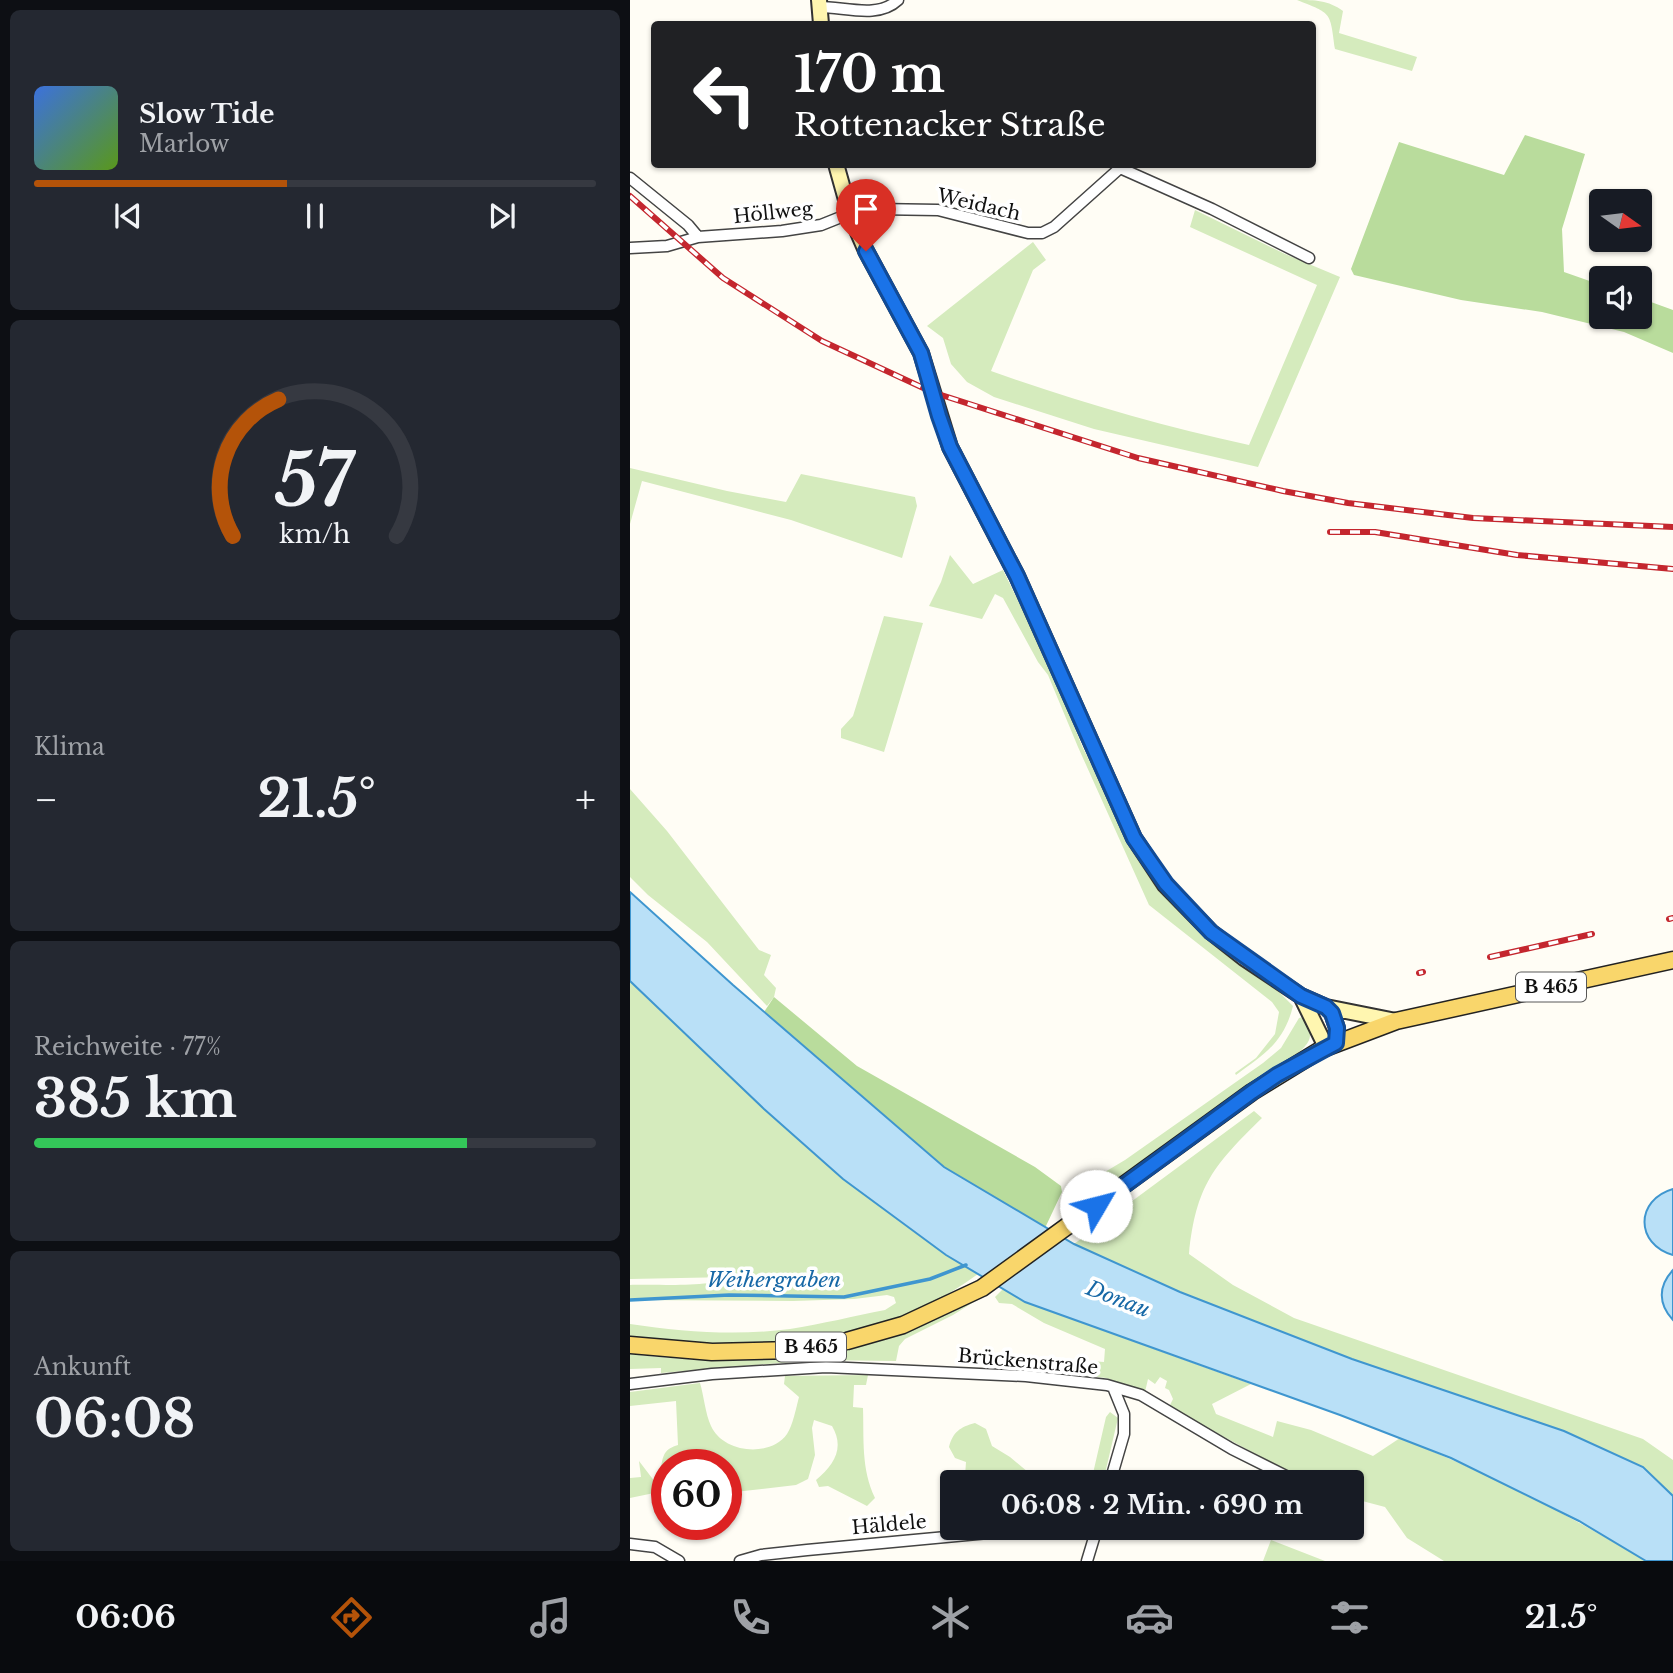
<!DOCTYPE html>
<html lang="de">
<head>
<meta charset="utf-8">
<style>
	body { margin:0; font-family:"Libre Baskerville",serif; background:#242831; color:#f1f3f6; height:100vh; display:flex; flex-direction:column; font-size:26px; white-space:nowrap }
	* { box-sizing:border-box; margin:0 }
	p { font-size:23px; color:#9ea1a6 }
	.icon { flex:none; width:38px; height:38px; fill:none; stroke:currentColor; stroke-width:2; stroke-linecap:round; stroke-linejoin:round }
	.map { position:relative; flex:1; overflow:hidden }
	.side { display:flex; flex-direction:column; gap:10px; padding:10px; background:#0d0f14; width:630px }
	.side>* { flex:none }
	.guide { position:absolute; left:21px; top:21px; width:665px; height:147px; border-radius:7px; box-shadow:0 2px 5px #0004; background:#202124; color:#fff; overflow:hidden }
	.needle { width:46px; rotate:104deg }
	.fabs { position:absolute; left:959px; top:189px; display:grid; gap:14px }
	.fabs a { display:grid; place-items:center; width:63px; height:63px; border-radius:7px; background:#171b24; box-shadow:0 2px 5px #0004; font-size:35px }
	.speed { position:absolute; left:21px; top:1449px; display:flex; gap:14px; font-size:35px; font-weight:700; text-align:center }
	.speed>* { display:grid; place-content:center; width:91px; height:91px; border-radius:50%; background:#171b24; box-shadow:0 2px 5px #0004; line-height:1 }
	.speed .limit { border:10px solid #d22; background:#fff; color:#111 }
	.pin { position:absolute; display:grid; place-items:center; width:60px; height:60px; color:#fff; margin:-72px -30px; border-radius:50% 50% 50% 0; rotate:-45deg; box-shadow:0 0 7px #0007 }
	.pin .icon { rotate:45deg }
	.me { position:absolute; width:77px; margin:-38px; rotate:53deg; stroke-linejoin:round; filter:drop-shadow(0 0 5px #0008) }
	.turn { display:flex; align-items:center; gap:24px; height:147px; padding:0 28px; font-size:32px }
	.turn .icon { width:91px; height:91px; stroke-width:2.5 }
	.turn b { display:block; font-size:49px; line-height:60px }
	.big { font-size:52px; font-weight:700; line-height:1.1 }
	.side .widget { flex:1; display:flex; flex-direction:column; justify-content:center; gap:10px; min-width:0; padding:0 24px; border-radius:10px; background:#242831 }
	.side .dial { align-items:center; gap:0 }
	.dial svg { height:182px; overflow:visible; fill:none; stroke:#363941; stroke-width:7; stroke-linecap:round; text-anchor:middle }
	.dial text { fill:#f1f3f6; stroke:none }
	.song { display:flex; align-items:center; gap:21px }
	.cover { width:84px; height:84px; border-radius:10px; background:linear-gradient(135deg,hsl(220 70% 55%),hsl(90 70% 35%)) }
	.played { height:7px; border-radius:4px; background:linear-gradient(90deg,#b45309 45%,#363941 45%) }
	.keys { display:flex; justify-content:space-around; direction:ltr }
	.heat { display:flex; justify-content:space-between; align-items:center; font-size:38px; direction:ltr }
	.charge { height:10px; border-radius:5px; background:linear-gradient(90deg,#34c759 77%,#363941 0) }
	.trip { position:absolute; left:310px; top:1470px; width:424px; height:70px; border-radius:7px; background:#171b24; box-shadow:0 2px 5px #0004; font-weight:700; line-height:70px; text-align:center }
	.menu { display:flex; height:112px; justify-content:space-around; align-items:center; background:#090b0e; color:#9ea1a6 }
	.menu .icon { width:49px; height:49px }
	.menu .current { color:#b45309 }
	.menu b { font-size:32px; color:#f1f3f6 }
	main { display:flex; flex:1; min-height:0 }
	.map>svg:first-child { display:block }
	.green { fill:#d5ebbd }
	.forest { fill:#b9dc9c }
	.water { fill:#b9e0f7; stroke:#3f96cf; stroke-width:2 }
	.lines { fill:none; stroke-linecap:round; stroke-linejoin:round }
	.stream { stroke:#3f96cf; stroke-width:3.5 }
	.minor-casing { stroke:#444; stroke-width:13 }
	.secondary-casing { stroke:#333; stroke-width:18 }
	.primary-casing { stroke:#222; stroke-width:19 }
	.minor { stroke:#fff; stroke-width:10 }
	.secondary { stroke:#fff6b0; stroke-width:14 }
	.primary { stroke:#f9d66b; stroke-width:16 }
	.rail-casing { stroke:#c4262e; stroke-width:6 }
	.rail { stroke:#fff; stroke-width:3.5; stroke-dasharray:10; stroke-linecap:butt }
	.route-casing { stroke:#114b97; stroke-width:18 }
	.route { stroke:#1a73e8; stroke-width:12 }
	.labels { text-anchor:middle; stroke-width:7; stroke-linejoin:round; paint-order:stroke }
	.shield { fill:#fff; stroke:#585858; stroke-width:2 }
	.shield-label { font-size:18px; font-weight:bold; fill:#111 }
	.street-label { font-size:19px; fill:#111; stroke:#fff }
	.water-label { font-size:21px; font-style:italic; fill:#1768a6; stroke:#fff }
</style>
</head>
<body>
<main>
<section class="side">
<div class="widget">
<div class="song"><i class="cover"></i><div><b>Slow Tide</b><p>Marlow</p></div></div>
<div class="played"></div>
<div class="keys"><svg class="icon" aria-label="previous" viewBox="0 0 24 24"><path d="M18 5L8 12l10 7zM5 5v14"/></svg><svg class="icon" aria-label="pause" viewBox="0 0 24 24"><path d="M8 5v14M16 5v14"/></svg><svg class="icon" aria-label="next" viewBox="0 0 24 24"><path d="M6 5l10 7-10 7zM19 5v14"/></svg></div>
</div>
<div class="widget dial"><svg viewBox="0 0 100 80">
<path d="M14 69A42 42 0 1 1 86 69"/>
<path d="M14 69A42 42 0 0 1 34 9" stroke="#b45309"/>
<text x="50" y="56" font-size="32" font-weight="700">57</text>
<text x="50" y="72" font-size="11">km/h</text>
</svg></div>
<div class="widget"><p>Klima</p>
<div class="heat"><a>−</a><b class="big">21.5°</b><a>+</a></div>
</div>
<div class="widget"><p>Reichweite · 77%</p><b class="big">385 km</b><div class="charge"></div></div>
<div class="widget"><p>Ankunft</p><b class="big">06:08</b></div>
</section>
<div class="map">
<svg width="1043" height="1561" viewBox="0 0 1043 1561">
	<rect width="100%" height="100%" fill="#fffdf5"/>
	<path class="green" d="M 667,0 C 685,0 698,0 713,11 L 709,33 L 787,57 L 782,71 L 705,49 C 700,11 702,14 667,0 Z
		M 565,210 L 655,254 L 710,277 L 628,467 L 464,429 L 364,397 L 337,382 L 321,364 L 313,338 L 297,326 L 403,242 L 416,260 L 403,270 L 361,371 C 445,401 531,426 619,445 L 687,285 L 560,227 Z
		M 0,468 L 97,491 L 156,502 L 171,474 L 285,497 L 287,506 L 272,558 L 161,520 L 12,481 L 0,524 Z
		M 320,555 L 343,584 L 373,570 L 419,664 L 452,746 L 496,834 L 526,887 L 570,931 L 642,985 L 663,1006 C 654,1042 635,1054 606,1075 L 605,1073 L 626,1058 L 645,1034 L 649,1012 L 642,1002 L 519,905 L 448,747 L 418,675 L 408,662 L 373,598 L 365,594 L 352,619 L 299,606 L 311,582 Z
		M 254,616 L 293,623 L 254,752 L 211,738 L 211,729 L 223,716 Z
		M 0,789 L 37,831 L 129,950 L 141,955 L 134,975 L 146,988 L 144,997 L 137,1006 L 77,942 L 18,895 L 0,877 Z
		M 0,981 C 25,1006 51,1029 77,1054 C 161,1135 248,1214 348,1274 C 247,1349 120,1353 0,1336 L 0,1324 C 53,1332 107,1336 160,1329 C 192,1324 224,1316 255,1310 L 266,1303 L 264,1297 L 257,1295 L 224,1299 L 163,1301 L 0,1300 L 0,1285 C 23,1284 84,1288 101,1277 L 0,1279 Z
		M 673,1017 C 678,1024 683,1033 678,1042 C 670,1057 625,1081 609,1093 C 555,1131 503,1172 447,1208 L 442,1200 L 443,1191 L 495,1160 L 633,1063 L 651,1048 L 669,1018 Z
		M 624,1111 L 632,1118 C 584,1165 566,1185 559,1254 L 603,1285 L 664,1318 L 1013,1439 L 1043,1460 L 1043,1496 L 1013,1467 L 934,1431 L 722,1359 L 550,1292 L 444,1244 Z
		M 373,1289 L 395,1302 L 621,1384 L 582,1404 L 586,1414 L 643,1437 L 647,1421 L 681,1430 L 743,1456 L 770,1438 C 856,1472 937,1514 1016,1561 L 814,1561 L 777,1538 L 755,1507 L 721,1498 L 721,1482 L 677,1482 L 539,1407 L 543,1399 L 539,1390 L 535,1388 L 537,1381 L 530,1377 L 525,1384 L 518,1379 L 515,1392 L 476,1378 L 445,1374 L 443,1369 L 447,1360 L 474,1362 L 475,1349 L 414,1323 L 382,1304 L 369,1303 L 365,1297 Z
		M 353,1294 L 355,1295 L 323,1315 L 275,1339 L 269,1346 L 266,1361 L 186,1360 L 31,1373 L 31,1368 L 0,1369 L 0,1354 C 130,1369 238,1361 353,1294 Z
		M 238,1375 L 236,1385 L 224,1385 L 223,1407 L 233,1408 C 234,1439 231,1469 245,1498 L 237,1506 L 198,1486 L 189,1487 L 186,1480 C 204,1465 215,1448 202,1426 L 184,1420 L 182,1428 L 185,1455 L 178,1479 L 166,1485 L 96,1493 L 96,1465 L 37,1465 L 37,1475 L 31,1468 C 33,1454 35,1449 48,1445 L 46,1401 L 0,1406 L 0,1392 L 70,1383 C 74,1396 75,1413 81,1426 C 93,1453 140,1458 157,1434 C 163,1425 166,1408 169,1397 L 154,1384 L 155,1376 Z
		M 480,1412 L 488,1418 L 473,1482 L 461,1482 L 476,1417 Z
		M 345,1423 L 356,1429 L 362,1446 L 380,1457 L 410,1482 L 342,1482 L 335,1476 L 336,1462 L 325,1458 L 319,1447 C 323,1432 330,1427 345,1423 Z
		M 9,1461 L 25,1482 L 24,1493 L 0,1498 L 0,1478 L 11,1477 Z
		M 641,1540 L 695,1561 L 633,1561 Z"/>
	<path class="forest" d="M 895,135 L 955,154 L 932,229 L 934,272 L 971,285 L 971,317 L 1010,317 L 1010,298 L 1043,310 L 1043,353 L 994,332 L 912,312 L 831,300 L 724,275 L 721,269 L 769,142 L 874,175 Z
		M 144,997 L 227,1066 L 405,1167 L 431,1186 L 432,1192 L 415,1228 L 314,1167 L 134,1012 Z"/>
	<path class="water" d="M 0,892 L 103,985 L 314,1167 L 444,1244 L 550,1292 L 722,1359 L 934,1431 L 1013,1467 L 1043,1496 L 1043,1561 L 1016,1561 L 949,1521 L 821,1458 L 710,1415 L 395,1302 L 316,1255 L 213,1179 L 134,1109 L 0,981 Z
		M 1043,1189 L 1043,1255 C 1005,1244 1005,1200 1043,1189 Z
		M 1043,1270 L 1043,1320 C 1028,1304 1028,1286 1043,1270 Z"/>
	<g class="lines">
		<path class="stream" d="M 0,1300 L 99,1295 L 214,1297 L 300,1279 L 336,1265"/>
		<defs>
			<path id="minor" d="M 190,7 C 215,7 248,19 268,0
				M 0,178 L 58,225 L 68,237
				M 0,248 L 37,246 L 68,237 L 152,231 L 191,225 L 231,209 L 245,209 L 308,210 L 398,233 L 412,233 L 424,227 L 490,168 L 582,209 L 679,258
				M 0,1384 L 82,1374 L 196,1367 L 396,1376 L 477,1385 L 511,1395 L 602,1449 L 668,1482
				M 480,1482 L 494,1434 L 494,1414 L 483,1387
				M 721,1510 L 725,1513
				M 0,1544 L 25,1547 L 49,1561
				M 110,1561 L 131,1555 L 177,1550 L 412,1528
				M 457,1561 L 467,1528"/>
			<path id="secondary" d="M 189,0 L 191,24
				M 206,164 L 220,214 L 236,251 L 291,353 L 320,447 L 387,576 L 504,838 L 535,885 L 581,932 L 614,958 L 671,996 L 696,1007 L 702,1013 L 707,1028 L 706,1043
				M 671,996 L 696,1047
				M 696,1007 L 766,1021"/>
			<path id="primary" d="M 0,1345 L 82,1352 L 165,1350 L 217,1341 L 273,1325 L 352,1288 L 622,1092 L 692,1049 L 766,1021 L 1043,960"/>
		</defs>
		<use href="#minor" class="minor-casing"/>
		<use href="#secondary" class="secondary-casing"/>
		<use href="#primary" class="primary-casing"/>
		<use href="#minor" class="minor"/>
		<use href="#secondary" class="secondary"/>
		<use href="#primary" class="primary"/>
		<defs>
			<path id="rail" d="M 0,196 L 93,278 L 192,341 L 302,392 L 508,458 L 653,491 L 718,503 L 843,518 L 1043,527
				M 700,532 L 745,532 L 887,555 L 1043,569
				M 1039,919 L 1043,918
				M 860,957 L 962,934
				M 789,973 L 793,972"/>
		</defs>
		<use href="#rail" class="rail-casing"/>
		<use href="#rail" class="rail"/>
	</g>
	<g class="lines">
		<defs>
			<path id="route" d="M 236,251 L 291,353 L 309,416 L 320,447 L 387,576 L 504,838 L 536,884 L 581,932 L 671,996 L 696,1007 L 702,1013 L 707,1028 L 706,1043 L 647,1075 L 622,1092 L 466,1206"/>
		</defs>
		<use href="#route" class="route-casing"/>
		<use href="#route" class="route"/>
	</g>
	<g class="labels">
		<g class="shield">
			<rect x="886" y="972.5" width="70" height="29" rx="5"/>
			<rect x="146" y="1332.5" width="70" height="29" rx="5"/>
		</g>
		<g class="shield-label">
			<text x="921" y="993">B 465</text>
			<text x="181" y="1353">B 465</text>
		</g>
		<g class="street-label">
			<text transform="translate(349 204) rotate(13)" y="7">Weidach</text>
			<text transform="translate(143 212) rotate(-6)" y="7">Höllweg</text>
			<text transform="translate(398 1361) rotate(5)" y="7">Brückenstraße</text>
			<text transform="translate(259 1524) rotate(-5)" y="7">Häldele</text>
		</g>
		<g class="water-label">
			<text x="144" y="1287">Weihergraben</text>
			<text transform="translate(488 1299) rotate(21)" y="7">Donau</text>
		</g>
	</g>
</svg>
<div class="fabs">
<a><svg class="needle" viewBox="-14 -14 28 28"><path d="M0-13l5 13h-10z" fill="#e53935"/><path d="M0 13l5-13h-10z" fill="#9ea1a6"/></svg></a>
<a><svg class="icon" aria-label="sound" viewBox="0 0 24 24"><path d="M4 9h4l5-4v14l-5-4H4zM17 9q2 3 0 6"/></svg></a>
</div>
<div class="speed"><div class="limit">60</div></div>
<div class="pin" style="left:236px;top:251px;background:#d93025"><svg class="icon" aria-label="arrive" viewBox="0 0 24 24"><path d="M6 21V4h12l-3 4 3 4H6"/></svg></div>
<svg class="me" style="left:466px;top:1206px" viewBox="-20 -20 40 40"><circle r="19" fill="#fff"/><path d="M0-13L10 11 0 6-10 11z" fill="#1a73e8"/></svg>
<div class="trip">06:08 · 2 Min. · 690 m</div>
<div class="guide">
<div class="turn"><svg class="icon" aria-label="left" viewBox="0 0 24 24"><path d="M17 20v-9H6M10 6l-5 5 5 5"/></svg><div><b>170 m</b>Rottenacker Straße</div></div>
</div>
</div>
</main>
<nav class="menu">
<b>06:06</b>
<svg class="icon current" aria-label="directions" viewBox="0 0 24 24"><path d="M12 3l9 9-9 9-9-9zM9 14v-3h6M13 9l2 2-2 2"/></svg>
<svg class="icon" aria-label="music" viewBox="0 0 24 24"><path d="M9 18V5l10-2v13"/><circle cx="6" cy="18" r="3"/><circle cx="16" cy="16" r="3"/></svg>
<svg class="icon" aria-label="phone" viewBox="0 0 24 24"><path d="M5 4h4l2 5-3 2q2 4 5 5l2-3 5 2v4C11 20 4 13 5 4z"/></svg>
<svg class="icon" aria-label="climate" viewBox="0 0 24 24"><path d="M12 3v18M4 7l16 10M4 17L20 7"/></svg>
<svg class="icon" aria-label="car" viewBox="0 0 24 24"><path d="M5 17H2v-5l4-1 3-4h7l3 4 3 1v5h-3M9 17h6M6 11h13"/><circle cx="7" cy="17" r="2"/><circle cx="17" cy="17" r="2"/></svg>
<svg class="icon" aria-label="filters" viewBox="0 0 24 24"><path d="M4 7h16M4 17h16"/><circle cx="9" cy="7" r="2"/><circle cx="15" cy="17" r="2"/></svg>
<b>21.5°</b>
</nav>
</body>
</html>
